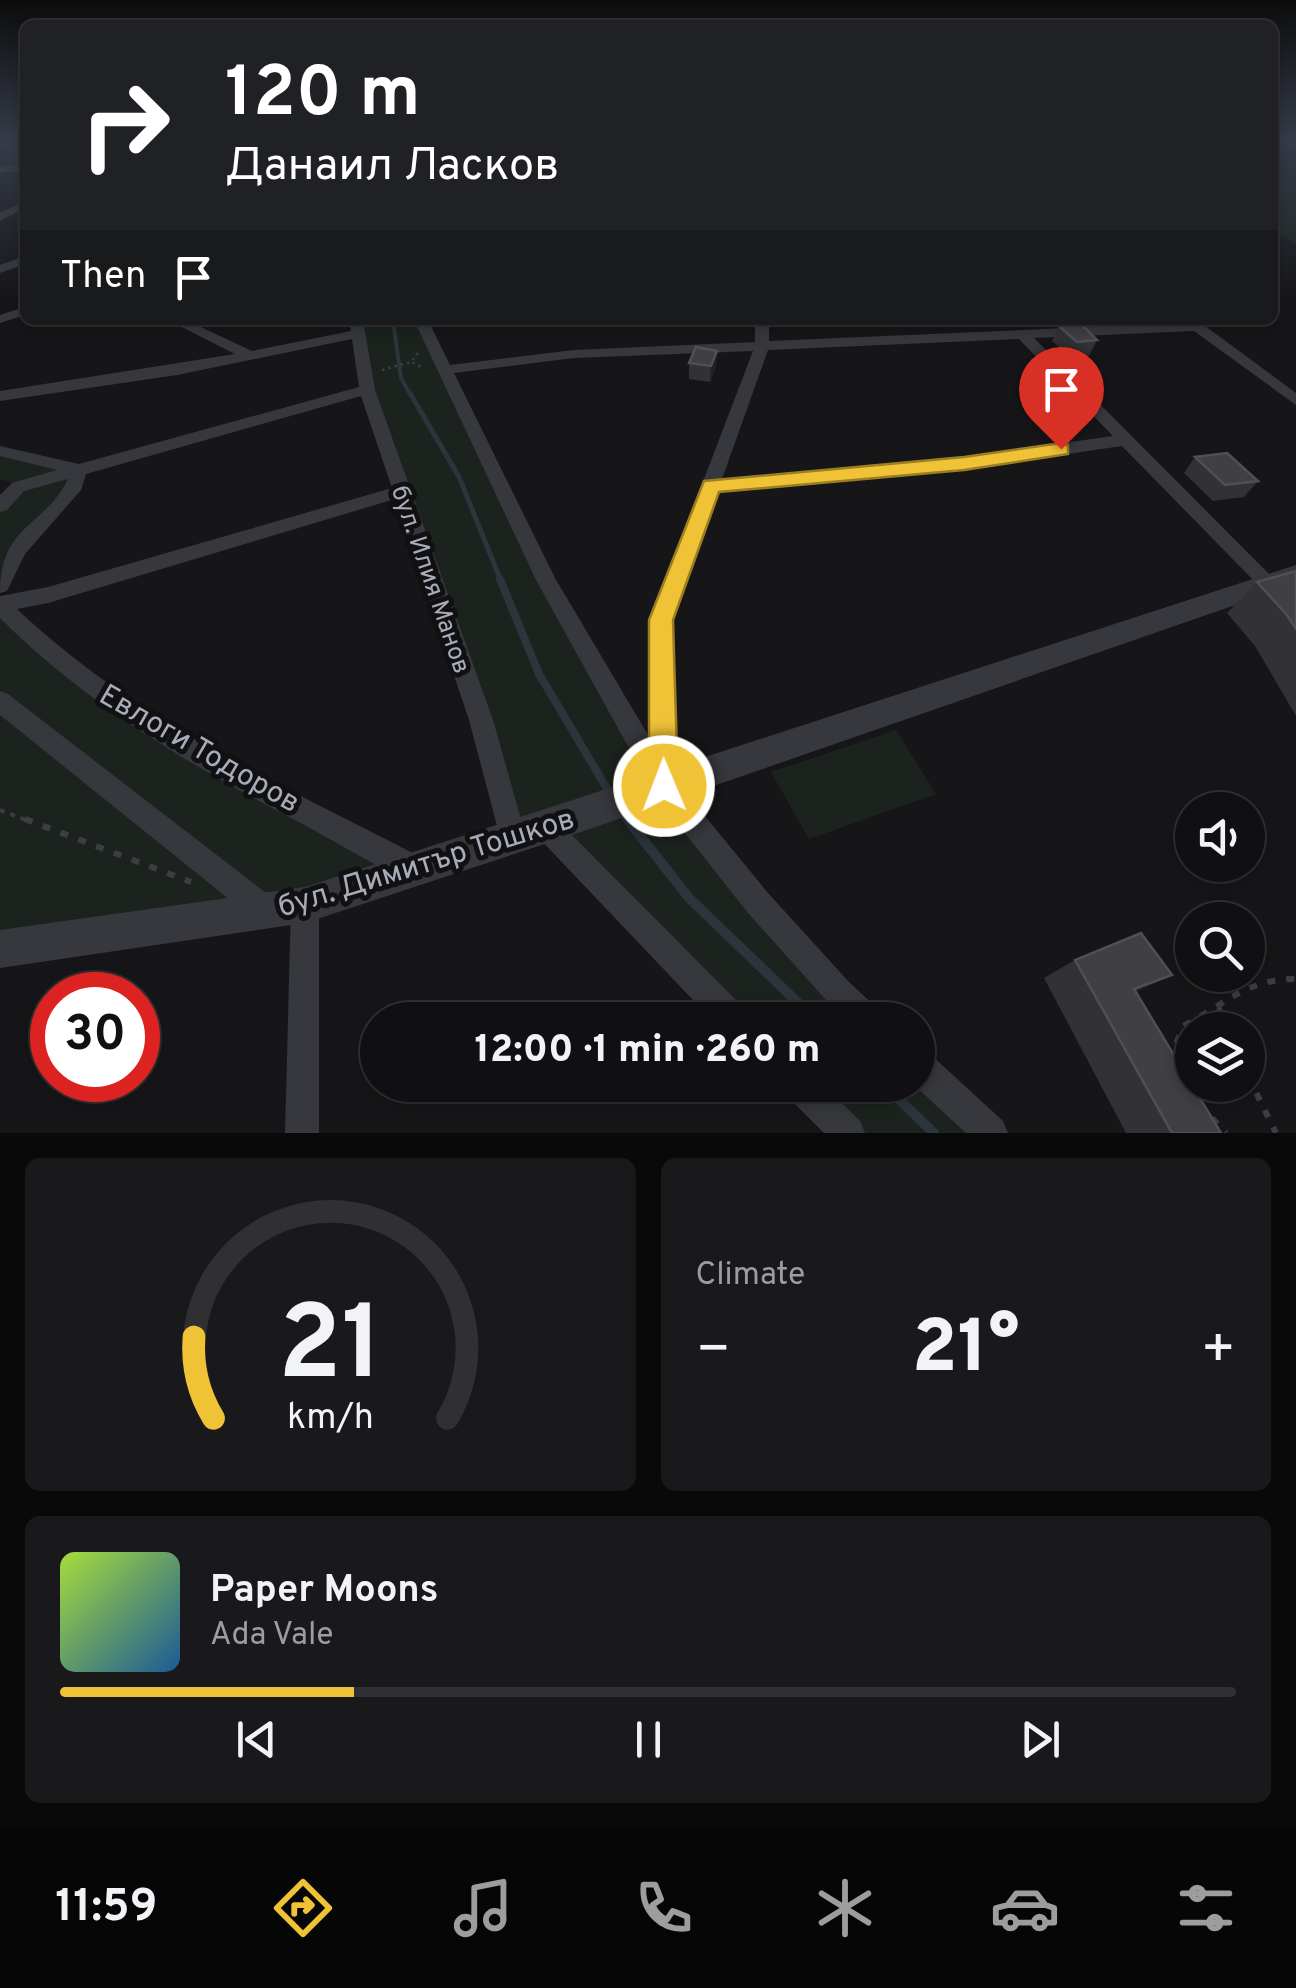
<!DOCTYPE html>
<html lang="en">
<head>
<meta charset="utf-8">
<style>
	body { margin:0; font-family:Overpass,sans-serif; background:#19191b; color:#f1f3f6; height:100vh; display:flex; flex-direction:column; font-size:38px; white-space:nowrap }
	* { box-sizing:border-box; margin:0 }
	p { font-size:32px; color:#9c9d9f }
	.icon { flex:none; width:55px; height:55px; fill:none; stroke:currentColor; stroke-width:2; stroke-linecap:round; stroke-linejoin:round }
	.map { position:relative; height:1133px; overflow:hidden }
	.drawer { display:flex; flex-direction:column; gap:25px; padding:25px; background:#09090a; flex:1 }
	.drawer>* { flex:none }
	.hud { position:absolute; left:20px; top:20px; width:1258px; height:305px; border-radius:15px; box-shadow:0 5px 15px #0003,0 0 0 2px #303032; background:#202124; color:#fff; overflow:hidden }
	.controls { position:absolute; left:1175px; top:792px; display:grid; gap:20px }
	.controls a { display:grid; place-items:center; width:90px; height:90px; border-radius:50%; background:#101012; box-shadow:0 5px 15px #0003,0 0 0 2px #303032; font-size:50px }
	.speed { position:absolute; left:30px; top:972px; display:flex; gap:20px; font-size:50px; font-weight:700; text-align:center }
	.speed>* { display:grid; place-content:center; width:130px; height:130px; border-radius:50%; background:#101012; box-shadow:0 5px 15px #0003,0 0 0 2px #303032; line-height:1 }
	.speed .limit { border:15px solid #d22; background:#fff; color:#111 }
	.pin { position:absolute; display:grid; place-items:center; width:85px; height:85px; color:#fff; margin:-102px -42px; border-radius:50% 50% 50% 0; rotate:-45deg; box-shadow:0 0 10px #0007 }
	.pin .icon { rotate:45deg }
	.me { position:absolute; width:110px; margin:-55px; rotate:359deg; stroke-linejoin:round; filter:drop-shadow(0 0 8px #0008) }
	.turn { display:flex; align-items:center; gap:35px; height:210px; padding:0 40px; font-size:45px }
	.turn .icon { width:130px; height:130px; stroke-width:2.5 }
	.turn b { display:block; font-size:70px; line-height:85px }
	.then { display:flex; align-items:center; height:95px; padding:0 40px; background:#0003; gap:20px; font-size:38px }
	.big { font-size:75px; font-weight:800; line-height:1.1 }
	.drawer .card { flex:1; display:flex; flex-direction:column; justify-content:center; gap:15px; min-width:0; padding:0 35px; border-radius:15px; background:#19191b }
	.drawer .dial { align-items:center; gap:0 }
	.dial svg { height:260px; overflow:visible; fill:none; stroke:#303032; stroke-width:7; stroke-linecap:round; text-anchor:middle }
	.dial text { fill:#f1f3f6; stroke:none }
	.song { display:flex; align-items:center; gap:30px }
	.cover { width:120px; height:120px; border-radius:15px; background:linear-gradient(135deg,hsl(80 70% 55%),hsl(210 70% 35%)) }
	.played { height:10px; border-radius:5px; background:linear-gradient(90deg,#f0c236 25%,#303032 25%) }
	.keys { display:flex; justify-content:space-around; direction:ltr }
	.heat { display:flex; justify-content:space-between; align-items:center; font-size:55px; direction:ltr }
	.drawer .tiles { flex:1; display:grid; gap:25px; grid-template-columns:1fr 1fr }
	.card:last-child { grid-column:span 2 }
	.trip { position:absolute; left:360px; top:1002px; width:575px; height:100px; border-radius:50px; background:#101012; box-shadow:0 5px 15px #0003,0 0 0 2px #303032; font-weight:800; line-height:100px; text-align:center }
	.tabs { display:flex; height:160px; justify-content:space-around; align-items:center; background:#060607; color:#9c9d9f }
	.tabs .icon { width:70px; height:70px }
	.tabs .selected { color:#f0c236 }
	.tabs b { font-size:45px; color:#f1f3f6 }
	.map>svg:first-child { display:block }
	.green { fill:#1c231e }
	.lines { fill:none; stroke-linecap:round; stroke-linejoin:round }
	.stream-far3 { stroke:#2c343c; stroke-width:4 }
	.stream-far2 { stroke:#2c343c; stroke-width:5 }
	.stream-far1 { stroke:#2c343c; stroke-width:8 }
	.stream { stroke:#2c343c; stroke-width:10 }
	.path-far2 { stroke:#3d3e44; stroke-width:2.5; stroke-dasharray:2.5 4; stroke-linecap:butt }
	.path-far1 { stroke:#3d3e44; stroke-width:4; stroke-dasharray:5 6; stroke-linecap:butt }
	.path { stroke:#3d3e44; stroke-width:6; stroke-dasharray:8 11; stroke-linecap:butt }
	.minor { fill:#37383d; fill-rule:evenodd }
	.tertiary { fill:#37383d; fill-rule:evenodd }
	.wall { fill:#323236 }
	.shaded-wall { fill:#212124 }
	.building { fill:#3f3f44; stroke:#4f5056; stroke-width:2.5 }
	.route { fill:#f0c236; stroke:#9c7e23; stroke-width:2.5 }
	.labels { text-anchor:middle; stroke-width:10; stroke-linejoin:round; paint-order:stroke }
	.street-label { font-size:25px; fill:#a8acb8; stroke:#111113 }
	.near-street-label { font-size:30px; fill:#a8acb8; stroke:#111113 }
</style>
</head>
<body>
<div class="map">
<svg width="1296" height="1133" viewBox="0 0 1296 1133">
	<rect width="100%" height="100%" fill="#161618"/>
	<path class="green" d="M 1296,180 L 1296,244 L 1273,231 L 1272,182 Z
		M 356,320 L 421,320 L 473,434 L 664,786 L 867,1020 L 734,1020 L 546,827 L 513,837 L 401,491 Z
		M 0,451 L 78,476 L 5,569 L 0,585 L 0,506 L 13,483 L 0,479 Z
		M 0,605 L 66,665 L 416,870 L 0,949 Z
		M 896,730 L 936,794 L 809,839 L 771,772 Z
		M 918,1066 L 991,1133 L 848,1133 L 800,1085 L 918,1085 Z"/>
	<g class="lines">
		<path class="stream-far3" d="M 393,320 L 401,378 L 411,396"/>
		<path class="stream-far2" d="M 410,393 L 459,477 L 501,581"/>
		<path class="stream-far1" d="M 500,579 L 539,674 L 609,792
			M 621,812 L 629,822"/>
		<path class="stream" d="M 627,819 L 689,898 L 816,1020
			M 884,1085 L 934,1133"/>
		<path class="path-far2" d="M 418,353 L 411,362 L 424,368
			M 382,370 L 411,362"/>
		<path class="path-far1" d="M 0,810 L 31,822"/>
		<path class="path" d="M 25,819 L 191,882
			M 1219,1008 L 1225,1030
			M 1176,1061 L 1173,1052 L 1183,1026 C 1225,1005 1245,979 1296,979
			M 1248,1076 L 1276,1133
			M 1212,1118 L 1226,1133"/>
		<path class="minor" d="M 25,164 L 25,170 L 0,173 L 0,167 Z
			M 25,201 L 25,208 L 0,221 L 0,213 Z
			M 25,256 L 25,264 L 0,273 L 0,265 Z
			M 25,307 L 25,315 L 0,323 L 0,315 Z
			M 168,320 L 186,320 L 252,351 L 351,331 L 349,320 L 363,320 L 375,390 L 493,720 L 526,837 L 522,846 L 513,850 L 504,846 L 500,837 L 469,720 L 395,499 L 48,603 L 17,609 C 135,721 284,786 426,860 L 430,870 L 426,880 L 416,884 C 379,868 343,846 308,827 C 197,769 89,707 0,618 L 0,596 L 48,587 L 392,488 L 361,396 L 86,474 L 81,490 L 25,554 L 7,591 L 0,593 C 0,524 44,528 68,479 L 24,491 L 7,510 L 0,512 L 0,495 L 12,483 L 57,470 L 0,456 L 0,446 L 79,464 L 359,387 L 352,339 L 177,375 L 0,401 L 0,391 L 235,354 Z
			M 414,320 L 428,320 L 450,365 L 574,350 L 755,342 L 755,320 L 769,320 L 769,341 L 1184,323 L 1183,320 L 1197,320 L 1296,393 L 1296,405 L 1194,331 L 1034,338 L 1278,583 L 1275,588 L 1261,588 L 1122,446 L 964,469 L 717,491 L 672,620 L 677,782 L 768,893 L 849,982 L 878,1009 L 883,1020 L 844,1020 L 748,913 L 655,795 L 536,580 ZM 1019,339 L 1113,436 L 964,457 L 722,479 L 768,350 ZM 753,351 L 650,620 L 651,740 L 555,578 L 454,373 L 574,358 Z
			M 0,691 L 8,694 L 275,900 L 279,910 L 275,920 L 265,924 L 255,920 L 0,715 Z
			M 546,814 L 555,818 L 745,1009 L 750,1020 L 712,1020 L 537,836 L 533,827 L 537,818 Z
			M 305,891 L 315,895 L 319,905 L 319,1133 L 285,1133 L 291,905 L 295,895 Z
			M 918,1050 L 930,1054 L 1003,1121 L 1008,1133 L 966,1133 L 914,1085 L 918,1085 Z
			M 783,1085 L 824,1085 L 860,1121 L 865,1133 L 824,1133 L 788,1097 Z"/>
		<path class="tertiary" d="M 1296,565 L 1296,584 L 578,833 L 305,923 L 0,968 L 0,930 L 305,887 Z"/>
	</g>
	<path class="wall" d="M 261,320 L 296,320 L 295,323 L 263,324 Z
		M 1034,320 L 1063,320 L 1061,325 L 1039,326 Z
		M 1059,326 L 1097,340 L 1089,356 L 1070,357 L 1052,341 Z
		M 689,363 L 716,367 L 710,382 L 689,379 Z
		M 1195,457 L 1258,481 L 1244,497 L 1213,501 L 1184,473 Z
		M 1296,571 L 1296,716 L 1255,646 L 1227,613 L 1257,582 Z
		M 1075,960 L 1172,975 L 1135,992 L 1221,1133 L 1126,1133 L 1044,978 Z
		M 684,1085 L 710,1085 L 699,1101 Z"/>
	<path class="shaded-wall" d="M 717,351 L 716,367 L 710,382 L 711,366 Z
		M 1172,975 L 1134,992 L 1098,1005 L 1134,989 Z"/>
	<path class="building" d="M 1082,325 L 1097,340 L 1077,342 L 1059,326 Z
		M 696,347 L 717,351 L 711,366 L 689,363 Z
		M 1227,453 L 1258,481 L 1225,485 L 1195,457 Z
		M 1296,571 L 1296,629 L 1287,615 L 1257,582 Z
		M 1141,933 L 1172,975 L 1134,989 L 1221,1133 L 1172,1133 L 1075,960 Z
		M 691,1085 L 709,1085 L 701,1096 Z"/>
	<linearGradient id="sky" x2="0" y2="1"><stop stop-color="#0c0c0d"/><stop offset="0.47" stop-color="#363c48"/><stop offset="1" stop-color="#363c48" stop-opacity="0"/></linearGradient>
	<rect width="1296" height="300" fill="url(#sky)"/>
	<path class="route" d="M 1061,443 L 1068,445 L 1068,454 L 964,470 L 719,492 L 673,620 L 678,786 L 674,796 L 664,800 L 653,796 L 649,786 L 649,620 L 704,481 L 964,457 Z"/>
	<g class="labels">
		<g class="street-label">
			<text transform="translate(432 579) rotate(71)" y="9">бул. Илия Манов</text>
		</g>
		<g class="near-street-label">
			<text transform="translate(200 748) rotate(30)" y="10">Евлоги Тодоров</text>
			<text transform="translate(426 862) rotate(-17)" y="10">бул. Димитър Тошков</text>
		</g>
	</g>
</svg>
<div class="controls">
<a><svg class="icon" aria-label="sound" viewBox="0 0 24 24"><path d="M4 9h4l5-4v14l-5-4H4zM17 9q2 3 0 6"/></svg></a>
<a><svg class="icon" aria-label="search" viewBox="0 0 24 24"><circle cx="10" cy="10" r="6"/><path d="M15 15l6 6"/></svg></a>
<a><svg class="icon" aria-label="layers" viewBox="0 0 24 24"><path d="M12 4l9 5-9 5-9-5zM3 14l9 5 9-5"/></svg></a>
</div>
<div class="speed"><div class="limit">30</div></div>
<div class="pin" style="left:1061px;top:449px;background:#d93025"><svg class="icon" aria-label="arrive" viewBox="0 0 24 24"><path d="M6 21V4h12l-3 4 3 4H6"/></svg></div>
<svg class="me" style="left:664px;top:786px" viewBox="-20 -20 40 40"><circle r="17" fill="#f0c236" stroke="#fff" stroke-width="3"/><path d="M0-11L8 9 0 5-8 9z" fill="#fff"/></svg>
<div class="trip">12:00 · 1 min · 260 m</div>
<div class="hud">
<div class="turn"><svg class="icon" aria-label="right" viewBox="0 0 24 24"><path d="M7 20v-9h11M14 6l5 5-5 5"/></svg><div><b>120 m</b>Данаил Ласков</div></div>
<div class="then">Then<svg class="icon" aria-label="arrive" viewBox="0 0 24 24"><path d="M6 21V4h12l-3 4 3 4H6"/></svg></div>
</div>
</div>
<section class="drawer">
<div class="tiles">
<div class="card dial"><svg viewBox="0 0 100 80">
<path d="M14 69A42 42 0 1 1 86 69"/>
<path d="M14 69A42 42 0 0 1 8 44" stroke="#f0c236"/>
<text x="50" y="56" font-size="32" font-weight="700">21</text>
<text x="50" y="72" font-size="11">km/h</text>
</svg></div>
<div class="card"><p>Climate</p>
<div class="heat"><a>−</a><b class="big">21°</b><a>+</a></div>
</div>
<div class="card">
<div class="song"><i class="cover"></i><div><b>Paper Moons</b><p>Ada Vale</p></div></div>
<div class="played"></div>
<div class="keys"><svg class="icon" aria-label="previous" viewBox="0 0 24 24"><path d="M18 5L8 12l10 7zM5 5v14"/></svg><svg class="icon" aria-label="pause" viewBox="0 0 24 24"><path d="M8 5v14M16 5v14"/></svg><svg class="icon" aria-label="next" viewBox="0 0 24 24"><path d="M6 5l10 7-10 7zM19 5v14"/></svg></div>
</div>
</div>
</section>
<nav class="tabs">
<b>11:59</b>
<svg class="icon selected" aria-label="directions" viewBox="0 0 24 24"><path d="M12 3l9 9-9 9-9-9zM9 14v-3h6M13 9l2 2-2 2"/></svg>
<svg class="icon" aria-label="music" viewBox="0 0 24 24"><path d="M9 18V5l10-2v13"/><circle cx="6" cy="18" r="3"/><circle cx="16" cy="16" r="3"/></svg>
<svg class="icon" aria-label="phone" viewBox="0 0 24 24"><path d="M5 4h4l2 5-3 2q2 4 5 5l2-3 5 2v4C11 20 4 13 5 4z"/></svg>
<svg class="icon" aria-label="climate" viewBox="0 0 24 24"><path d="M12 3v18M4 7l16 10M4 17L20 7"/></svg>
<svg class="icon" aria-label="car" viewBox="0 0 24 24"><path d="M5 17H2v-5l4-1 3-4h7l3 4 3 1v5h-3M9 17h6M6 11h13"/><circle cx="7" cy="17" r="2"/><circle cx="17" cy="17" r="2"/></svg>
<svg class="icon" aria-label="filters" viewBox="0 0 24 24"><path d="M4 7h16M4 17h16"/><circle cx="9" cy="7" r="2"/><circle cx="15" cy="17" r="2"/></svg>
</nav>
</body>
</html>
